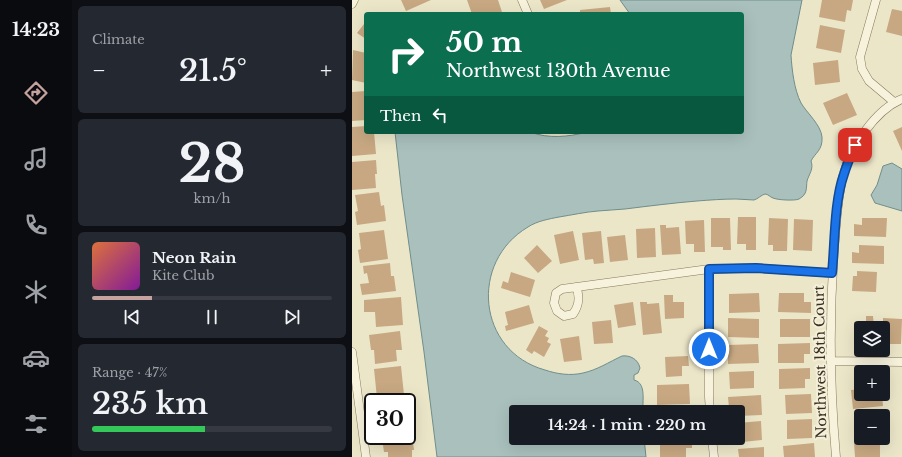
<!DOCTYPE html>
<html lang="en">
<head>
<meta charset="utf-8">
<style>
	body { margin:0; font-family:"Libre Baskerville",serif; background:#242831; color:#f1f3f6; height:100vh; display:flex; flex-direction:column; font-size:15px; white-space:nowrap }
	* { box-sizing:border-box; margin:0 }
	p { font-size:13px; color:#9ea1a6 }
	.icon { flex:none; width:22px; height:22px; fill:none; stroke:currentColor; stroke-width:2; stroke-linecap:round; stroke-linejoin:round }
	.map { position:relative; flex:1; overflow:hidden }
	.panel { display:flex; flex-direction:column; gap:6px; padding:6px; background:#0d0f14; width:280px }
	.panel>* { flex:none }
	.banner { position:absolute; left:12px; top:12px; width:380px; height:122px; border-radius:4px; box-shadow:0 4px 16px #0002; background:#0b6e4f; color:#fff; overflow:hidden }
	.tools { position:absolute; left:502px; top:321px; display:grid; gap:8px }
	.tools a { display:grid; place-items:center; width:36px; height:36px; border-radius:4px; background:#171b24; box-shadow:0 4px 16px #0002; font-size:20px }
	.speed { position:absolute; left:12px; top:393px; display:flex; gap:8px; font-size:20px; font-weight:700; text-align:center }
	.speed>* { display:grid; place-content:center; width:52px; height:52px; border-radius:50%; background:#171b24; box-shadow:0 4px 16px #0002; line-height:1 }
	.speed .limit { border:2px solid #111; border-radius:6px; background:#fff; color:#111 }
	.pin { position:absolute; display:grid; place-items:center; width:34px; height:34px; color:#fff; margin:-17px; border-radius:8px; box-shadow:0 2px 6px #0006 }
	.me { position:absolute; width:44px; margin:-22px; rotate:0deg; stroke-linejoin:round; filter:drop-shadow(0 0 3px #0008) }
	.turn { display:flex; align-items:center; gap:14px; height:84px; padding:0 16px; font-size:18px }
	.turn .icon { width:52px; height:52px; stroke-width:2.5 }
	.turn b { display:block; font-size:28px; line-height:34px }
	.then { display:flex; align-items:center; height:38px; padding:0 16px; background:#0003; gap:8px; font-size:15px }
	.big { font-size:30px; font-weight:600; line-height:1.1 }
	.panel .tile { flex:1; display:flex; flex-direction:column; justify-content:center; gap:6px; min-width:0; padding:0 14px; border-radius:6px; background:#242831 }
	.panel .dial { align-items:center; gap:0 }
	.dial b { font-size:52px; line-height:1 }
	.song { display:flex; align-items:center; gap:12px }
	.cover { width:48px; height:48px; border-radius:6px; background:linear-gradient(135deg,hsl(20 70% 55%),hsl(290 70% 35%)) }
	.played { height:4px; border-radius:2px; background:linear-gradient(90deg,#c6a29e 25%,#363941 25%) }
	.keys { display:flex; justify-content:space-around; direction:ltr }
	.heat { display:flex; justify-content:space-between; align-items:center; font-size:22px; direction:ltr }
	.charge { height:6px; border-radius:3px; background:linear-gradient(90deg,#34c759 47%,#363941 0) }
	.trip { position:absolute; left:157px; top:405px; width:236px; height:40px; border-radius:4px; background:#171b24; box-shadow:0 4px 16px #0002; font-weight:600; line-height:40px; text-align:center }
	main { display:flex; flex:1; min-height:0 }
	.dock { display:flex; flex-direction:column; width:72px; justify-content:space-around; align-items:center; background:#090b0e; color:#9ea1a6 }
	.dock .icon { width:28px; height:28px }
	.dock .selected { color:#c6a29e }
	.dock b { font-size:18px; color:#f1f3f6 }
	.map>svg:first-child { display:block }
	.water { fill:#a9c0bc; stroke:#708e8b }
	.building { fill:#c7a882 }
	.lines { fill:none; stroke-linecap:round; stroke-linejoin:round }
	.minor-casing { stroke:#87795f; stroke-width:9 }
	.minor { stroke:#f7f2dc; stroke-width:8 }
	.route-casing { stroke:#114b97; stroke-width:10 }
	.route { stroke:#1a73e8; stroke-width:7 }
	.labels { text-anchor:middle; stroke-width:4; stroke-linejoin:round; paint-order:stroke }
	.street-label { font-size:14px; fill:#382f21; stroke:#f3efd8 }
</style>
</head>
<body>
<main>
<nav class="dock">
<b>14:23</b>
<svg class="icon selected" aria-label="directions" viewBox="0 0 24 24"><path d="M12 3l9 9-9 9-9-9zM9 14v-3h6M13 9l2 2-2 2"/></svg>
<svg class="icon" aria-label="music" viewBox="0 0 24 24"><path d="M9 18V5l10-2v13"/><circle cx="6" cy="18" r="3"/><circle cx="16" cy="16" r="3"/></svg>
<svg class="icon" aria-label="phone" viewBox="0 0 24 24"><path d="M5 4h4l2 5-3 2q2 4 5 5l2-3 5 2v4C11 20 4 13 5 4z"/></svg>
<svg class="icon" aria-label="climate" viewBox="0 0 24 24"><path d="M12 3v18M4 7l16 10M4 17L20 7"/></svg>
<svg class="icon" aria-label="car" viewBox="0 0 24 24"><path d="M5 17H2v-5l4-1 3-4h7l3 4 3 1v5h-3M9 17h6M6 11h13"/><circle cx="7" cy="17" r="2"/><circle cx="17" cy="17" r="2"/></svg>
<svg class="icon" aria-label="filters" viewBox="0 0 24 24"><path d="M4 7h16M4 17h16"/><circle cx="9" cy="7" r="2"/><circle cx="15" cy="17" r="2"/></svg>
</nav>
<section class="panel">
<div class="tile"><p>Climate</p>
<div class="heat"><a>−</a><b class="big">21.5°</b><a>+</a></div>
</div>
<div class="tile dial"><b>28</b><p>km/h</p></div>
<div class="tile">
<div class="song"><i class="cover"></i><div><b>Neon Rain</b><p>Kite Club</p></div></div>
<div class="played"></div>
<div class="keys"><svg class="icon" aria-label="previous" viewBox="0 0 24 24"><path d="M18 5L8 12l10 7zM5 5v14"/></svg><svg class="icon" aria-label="pause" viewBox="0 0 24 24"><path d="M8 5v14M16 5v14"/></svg><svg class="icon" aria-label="next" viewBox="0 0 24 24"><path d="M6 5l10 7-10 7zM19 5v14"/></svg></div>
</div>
<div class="tile"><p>Range · 47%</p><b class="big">235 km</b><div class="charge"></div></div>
</section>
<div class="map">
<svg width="550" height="457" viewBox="0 0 550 457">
	<rect width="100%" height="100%" fill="#ece6c9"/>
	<path class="water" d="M 268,0 L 450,0 L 439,55 C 440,70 442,89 449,103 C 455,113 469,125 470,137 C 471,150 463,153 459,161 C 462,169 457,174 455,181 C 454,188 456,194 447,199 C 443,201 425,200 421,198 C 418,197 416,194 413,194 C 409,195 406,199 402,200 C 396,200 390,199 384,199 C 371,199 358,200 345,201 C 321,203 297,206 273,209 C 264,210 255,210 246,211 C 233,212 220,215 207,217 C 197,219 185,221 176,227 C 117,262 125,351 193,370 C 205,374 218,376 231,373 C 245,370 257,362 270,356 C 278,355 286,359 288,368 L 286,373 L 282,375 L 282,380 C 295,383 290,402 291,412 L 164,412 L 164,438 L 292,438 L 294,457 L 85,457 L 72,352 L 50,195 L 43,132 L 178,132 C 197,139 216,137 235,132 L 390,132 L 390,14 L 278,14 Z
		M 540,163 L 550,169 L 550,211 L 523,203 L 519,195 L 525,185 L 531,166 Z"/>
	<path class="building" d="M 49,0 L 79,0 L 54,11 Z
		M 115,0 L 146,0 L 150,12 L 146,14 L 120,14 Z
		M 188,0 L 215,0 L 192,9 Z
		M 470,0 L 501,0 L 499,11 L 495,10 L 493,22 L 467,17 Z
		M 258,7 L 259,14 L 228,14 L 228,10 Z
		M 540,9 L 550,11 L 550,36 L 534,32 Z
		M 12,24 L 14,25 L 14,39 L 5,33 Z
		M 468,25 L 493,30 L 489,53 L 464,48 Z
		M 1,50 L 14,53 L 14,83 L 0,80 Z
		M 486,60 L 488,82 L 463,85 L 461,63 Z
		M 14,91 L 14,120 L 0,121 L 0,92 Z
		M 495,93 L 505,115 L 481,125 L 471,103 Z
		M 14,126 L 14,132 L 22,132 L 24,154 L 0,156 L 0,127 Z
		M 550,127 L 550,151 L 541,131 Z
		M 24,160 L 25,174 L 23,174 L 24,188 L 0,190 L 0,162 Z
		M 27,192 L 29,206 L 32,205 L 34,221 L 5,225 L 3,212 L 6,211 L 3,195 Z
		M 386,217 L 404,217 L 404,250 L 394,250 L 394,244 L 385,244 Z
		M 359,218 L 378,218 L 379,250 L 371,250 L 371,247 L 359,247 Z
		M 417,218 L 436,219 L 435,251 L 421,251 L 421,245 L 416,245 Z
		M 510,218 L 535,218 L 534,237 L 502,236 L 502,224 L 510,225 Z
		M 442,219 L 461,220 L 460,251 L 441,250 Z
		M 352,220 L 353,252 L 342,252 L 342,244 L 334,244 L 333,221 Z
		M 308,225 L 314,225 L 314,228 L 327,227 L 329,254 L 310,255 Z
		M 303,228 L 304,257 L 285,258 L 284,229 Z
		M 32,230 L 36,259 L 8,263 L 6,250 L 9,249 L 7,233 Z
		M 221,231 L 227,260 L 208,264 L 202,235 Z
		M 249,231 L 252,263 L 242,264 L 241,259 L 233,260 L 230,233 Z
		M 273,235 L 276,260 L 258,262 L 255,237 Z
		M 185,245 L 200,261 L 186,273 L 172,258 Z
		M 507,245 L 532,246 L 532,264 L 500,263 L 500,252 L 507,253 Z
		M 38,263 L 39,276 L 42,276 L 44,291 L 10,295 L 8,284 L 17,283 L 15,273 L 12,274 L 11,266 Z
		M 505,271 L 525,272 L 524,292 L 500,291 L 501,276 L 505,276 Z
		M 159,272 L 183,280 L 178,297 L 149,288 L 151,281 L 156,283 Z
		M 407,293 L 408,312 L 377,313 L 377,294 Z
		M 427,293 L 452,293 L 452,302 L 459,302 L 459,313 L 426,312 Z
		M 312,295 L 321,295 L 321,302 L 332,302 L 332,318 L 313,319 Z
		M 49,297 L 51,325 L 24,327 L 23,312 L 12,312 L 12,300 Z
		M 281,302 L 284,325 L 266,328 L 262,305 Z
		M 288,302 L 295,302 L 295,304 L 307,303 L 310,333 L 291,335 Z
		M 177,305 L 182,323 L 154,331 L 153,326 L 156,325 L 153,312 Z
		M 514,316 L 521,316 L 522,328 L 509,328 L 509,336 L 503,336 L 502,322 L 514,321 Z
		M 376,318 L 407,319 L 407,338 L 376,337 Z
		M 531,318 L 550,319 L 549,344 L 537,344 L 537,339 L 531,338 Z
		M 428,319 L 458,319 L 458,337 L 428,337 Z
		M 259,320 L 261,343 L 242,344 L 240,322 Z
		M 187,326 L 196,331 L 193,336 L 197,338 L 195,342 L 199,344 L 192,357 L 182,351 L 180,354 L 174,350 Z
		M 48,331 L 50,350 L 44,350 L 45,361 L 23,364 L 22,350 L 19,350 L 17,335 Z
		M 227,336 L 230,360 L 212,362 L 208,339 Z
		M 458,343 L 458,354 L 452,354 L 452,363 L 426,363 L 426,344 Z
		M 406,344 L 407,363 L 376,364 L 376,345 Z
		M 336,356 L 337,366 L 330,366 L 330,376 L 314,377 L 313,357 Z
		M 49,366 L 52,395 L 25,398 L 22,369 Z
		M 458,368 L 458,379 L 453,379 L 453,388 L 427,389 L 427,369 Z
		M 402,371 L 402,388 L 378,389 L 377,372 Z
		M 337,384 L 338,404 L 305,405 L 305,385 Z
		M 509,389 L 509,394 L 530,394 L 531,406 L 501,409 L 499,390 Z
		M 459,394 L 460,413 L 434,414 L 433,395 Z
		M 409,395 L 410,415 L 386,416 L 385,408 L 377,408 L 376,397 Z
		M 336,410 L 336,412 L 314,412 L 314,411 Z
		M 503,415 L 509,415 L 509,435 L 503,435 Z
		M 460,419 L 460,438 L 435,439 L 435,420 Z
		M 409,421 L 410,440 L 380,443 L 380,438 L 386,438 L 386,423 Z
		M 60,435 L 62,450 L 60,450 L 60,457 L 36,457 L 36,452 L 32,452 L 30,438 Z
		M 308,438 L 340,438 L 340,448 L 334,448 L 334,457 L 308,457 Z
		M 528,441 L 528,457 L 503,457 L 502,442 Z
		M 462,443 L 463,457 L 432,457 L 431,446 Z
		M 412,447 L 412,457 L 387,457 L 386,449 Z"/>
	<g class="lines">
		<defs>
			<path id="minor" d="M 170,0 L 176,14
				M 524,0 L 508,57 L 510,69 L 517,81 L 542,102
				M 0,4 L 2,0
				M 357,269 L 357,397 L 358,412
				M 224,287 C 228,296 227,306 221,314 L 212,316 L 205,311 L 202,303 L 204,293 L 210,289 L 357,269 L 404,268 L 480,273
				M 0,352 L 14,457
				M 479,361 L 550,362
				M 360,438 L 362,457
				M 484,457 C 478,389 477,320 482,251 C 484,226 485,200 491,176 C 498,148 523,110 550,99"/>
		</defs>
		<use href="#minor" class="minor-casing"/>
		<use href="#minor" class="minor"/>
	</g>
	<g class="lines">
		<defs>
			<path id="route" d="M 357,349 L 357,269 L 404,268 L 480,273 C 483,243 482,202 492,174 C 495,164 499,155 503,145"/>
		</defs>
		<use href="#route" class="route-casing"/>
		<use href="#route" class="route"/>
	</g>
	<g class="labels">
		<g class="street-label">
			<text transform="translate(468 362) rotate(-91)" y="5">Northwest 18th Court</text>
		</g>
	</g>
</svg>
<div class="tools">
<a><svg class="icon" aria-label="layers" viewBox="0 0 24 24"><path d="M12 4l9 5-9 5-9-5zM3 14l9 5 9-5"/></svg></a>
<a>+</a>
<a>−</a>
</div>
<div class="speed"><div class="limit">30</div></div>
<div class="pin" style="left:503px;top:145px;background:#d93025"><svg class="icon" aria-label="arrive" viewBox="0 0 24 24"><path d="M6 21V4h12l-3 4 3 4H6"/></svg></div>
<svg class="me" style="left:357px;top:349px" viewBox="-20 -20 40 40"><circle r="17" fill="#1a73e8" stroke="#fff" stroke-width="3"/><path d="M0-11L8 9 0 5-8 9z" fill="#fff"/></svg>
<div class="trip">14:24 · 1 min · 220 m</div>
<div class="banner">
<div class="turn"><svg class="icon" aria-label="right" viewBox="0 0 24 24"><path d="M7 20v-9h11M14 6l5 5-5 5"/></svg><div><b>50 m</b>Northwest 130th Avenue</div></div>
<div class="then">Then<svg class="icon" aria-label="left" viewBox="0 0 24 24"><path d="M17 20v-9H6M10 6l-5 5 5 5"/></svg></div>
</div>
</div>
</main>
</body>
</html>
